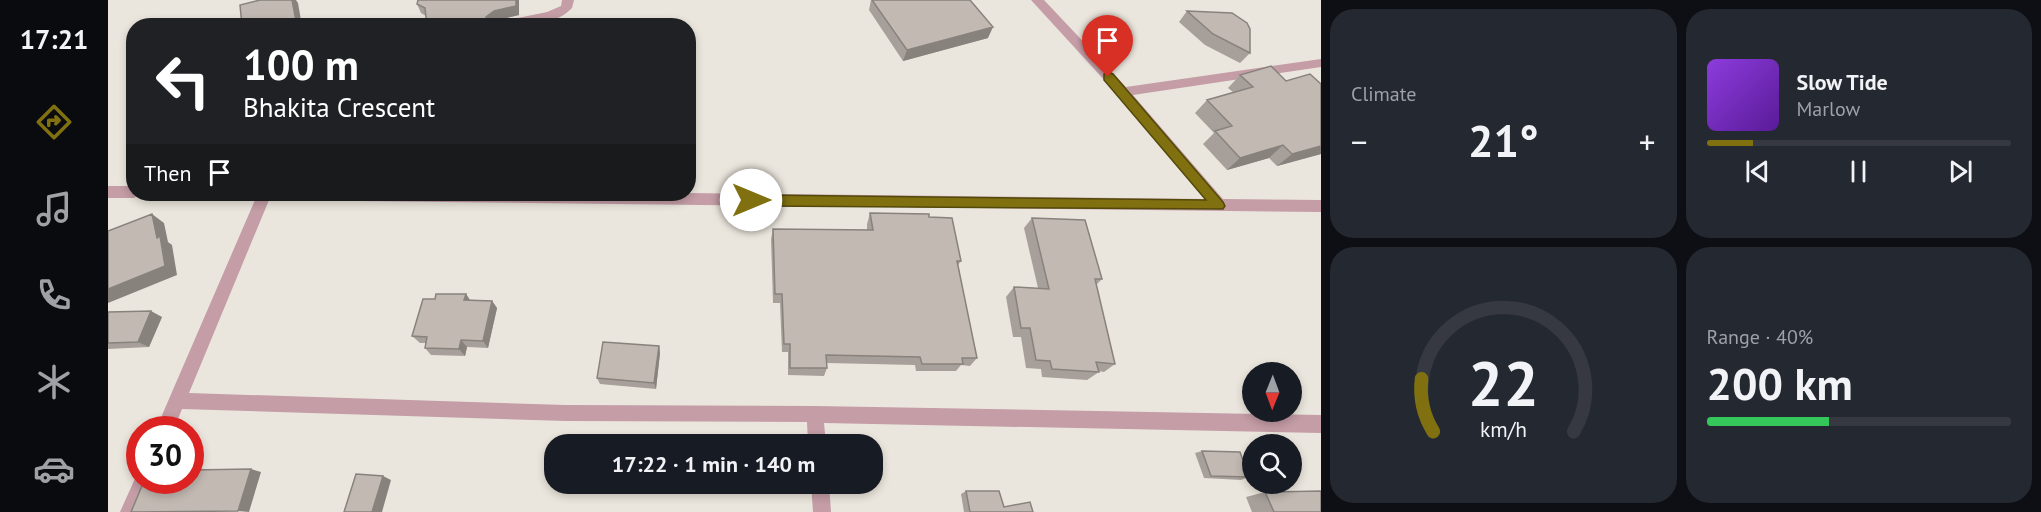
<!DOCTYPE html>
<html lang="en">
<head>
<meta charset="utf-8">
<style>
	body { margin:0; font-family:"PT Sans",sans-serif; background:#242831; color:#f1f3f6; height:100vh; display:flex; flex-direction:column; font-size:22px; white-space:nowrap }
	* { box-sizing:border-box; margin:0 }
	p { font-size:20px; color:#9ea1a6 }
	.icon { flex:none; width:33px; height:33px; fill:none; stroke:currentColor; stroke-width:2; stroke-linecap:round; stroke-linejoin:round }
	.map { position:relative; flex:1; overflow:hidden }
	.panel { display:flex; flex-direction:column; gap:9px; padding:9px; background:#0d0f14; width:720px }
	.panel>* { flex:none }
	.hud { position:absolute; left:18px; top:18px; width:570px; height:183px; border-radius:24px; box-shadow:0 3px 9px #0003; background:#202124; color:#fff; overflow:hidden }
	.needle { width:39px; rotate:181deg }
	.fabs { position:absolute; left:1134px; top:362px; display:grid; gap:12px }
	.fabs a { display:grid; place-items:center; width:60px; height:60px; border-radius:50%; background:#171b24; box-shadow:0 3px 9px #0003; font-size:30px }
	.speed { position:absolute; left:18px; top:416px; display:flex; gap:12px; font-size:30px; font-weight:700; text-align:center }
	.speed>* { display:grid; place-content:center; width:78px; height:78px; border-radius:50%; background:#171b24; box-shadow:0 3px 9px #0003; line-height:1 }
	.speed .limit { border:9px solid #d22; background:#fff; color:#111 }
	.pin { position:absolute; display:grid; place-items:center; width:51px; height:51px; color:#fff; margin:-62px -26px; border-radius:50% 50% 50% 0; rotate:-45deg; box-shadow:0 0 6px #0007 }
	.pin .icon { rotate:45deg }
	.me { position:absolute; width:66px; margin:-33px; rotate:90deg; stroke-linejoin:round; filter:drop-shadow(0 0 4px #0008) }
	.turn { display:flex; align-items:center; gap:21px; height:126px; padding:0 18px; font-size:27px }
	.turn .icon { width:78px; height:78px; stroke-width:2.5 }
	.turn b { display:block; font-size:42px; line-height:51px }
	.then { display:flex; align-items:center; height:57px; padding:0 18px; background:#0003; gap:12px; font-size:22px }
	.big { font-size:45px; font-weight:600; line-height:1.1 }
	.panel .widget { flex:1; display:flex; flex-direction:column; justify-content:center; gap:9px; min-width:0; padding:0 21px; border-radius:24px; background:#242831 }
	.panel .dial { align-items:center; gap:0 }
	.dial svg { height:156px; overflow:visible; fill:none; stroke:#363941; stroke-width:7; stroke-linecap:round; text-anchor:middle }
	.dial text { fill:#f1f3f6; stroke:none }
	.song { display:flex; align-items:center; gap:18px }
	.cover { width:72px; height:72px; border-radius:9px; background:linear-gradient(135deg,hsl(270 70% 55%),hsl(270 70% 35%)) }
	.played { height:6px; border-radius:3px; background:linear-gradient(90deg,#80700f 15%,#363941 15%) }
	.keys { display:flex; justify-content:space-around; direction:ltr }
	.heat { display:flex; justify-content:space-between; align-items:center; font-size:33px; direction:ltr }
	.charge { height:9px; border-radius:4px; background:linear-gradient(90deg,#34c759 40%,#363941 0) }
	.panel .tiles { flex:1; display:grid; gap:9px; grid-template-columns:repeat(2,1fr) }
	.trip { position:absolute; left:436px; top:434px; width:339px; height:60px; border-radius:24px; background:#171b24; box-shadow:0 3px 9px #0003; font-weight:600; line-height:60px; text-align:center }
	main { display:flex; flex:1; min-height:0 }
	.tab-bar { display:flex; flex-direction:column; width:108px; justify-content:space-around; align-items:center; background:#090b0e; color:#9ea1a6 }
	.tab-bar .icon { width:42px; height:42px }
	.tab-bar .current { color:#80700f }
	.tab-bar b { font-size:27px; color:#f1f3f6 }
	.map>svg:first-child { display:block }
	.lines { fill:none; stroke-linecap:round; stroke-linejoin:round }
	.street { fill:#c49da6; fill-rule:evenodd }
	.wall { fill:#a79f99 }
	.shaded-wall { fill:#88827d }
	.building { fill:#c2b9b2; stroke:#88827d; stroke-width:1.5 }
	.route { fill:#80700f; stroke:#53490a; stroke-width:1.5 }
</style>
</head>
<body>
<main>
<nav class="tab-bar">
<b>17:21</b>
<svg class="icon current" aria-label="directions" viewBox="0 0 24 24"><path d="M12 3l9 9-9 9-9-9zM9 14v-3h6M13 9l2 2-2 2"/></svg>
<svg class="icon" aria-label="music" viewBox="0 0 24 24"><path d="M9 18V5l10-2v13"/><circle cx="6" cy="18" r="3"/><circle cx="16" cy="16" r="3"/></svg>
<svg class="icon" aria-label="phone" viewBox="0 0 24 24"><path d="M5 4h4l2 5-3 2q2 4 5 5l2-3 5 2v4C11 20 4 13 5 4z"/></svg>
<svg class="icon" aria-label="climate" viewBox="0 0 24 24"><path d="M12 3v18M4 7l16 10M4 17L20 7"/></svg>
<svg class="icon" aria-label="car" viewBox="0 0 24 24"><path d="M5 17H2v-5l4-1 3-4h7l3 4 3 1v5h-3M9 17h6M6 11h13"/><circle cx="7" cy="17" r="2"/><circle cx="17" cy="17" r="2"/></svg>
</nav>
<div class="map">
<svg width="1213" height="512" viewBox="0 0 1213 512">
	<rect width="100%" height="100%" fill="#ebe6dd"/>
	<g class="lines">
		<path class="street" d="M 454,0 L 466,0 L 464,8 C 446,28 408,26 384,26 L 390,22 L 439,12 L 453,6 Z
			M 923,0 L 936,0 L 1018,87 L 1213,59 L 1213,67 L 1025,95 L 1115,199 L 1213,200 L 1213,212 L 161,200 L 81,393 L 458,405 L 707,406 L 1213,415 L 1213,433 L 716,423 L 718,444 L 700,444 L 699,422 L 458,421 L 74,409 L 66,429 L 48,429 L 147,200 L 109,200 L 104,198 L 102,194 L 580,193 L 1097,199 L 1010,95 Z
			M 0,186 L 26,186 L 26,194 L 32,194 L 26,198 L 0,198 Z
			M 32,472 L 32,480 L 44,480 L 30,512 L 12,512 L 29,474 Z
			M 703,483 L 721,483 L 723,512 L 705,512 Z"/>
	</g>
	<path class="wall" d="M 310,0 L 411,0 L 411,15 L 393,19 L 318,16 L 313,13 L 309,4 Z
		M 763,0 L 880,38 L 795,61 L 761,10 Z
		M 1079,11 L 1142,53 L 1132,63 L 1097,45 L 1071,22 Z
		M 1132,75 L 1213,84 L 1213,154 L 1169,166 L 1161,158 L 1119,170 L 1095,144 L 1106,133 L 1087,113 L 1099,100 L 1125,92 L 1120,88 Z
		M 762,213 L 821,217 L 853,261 L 850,265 L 869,358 L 862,366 L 853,365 L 848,371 L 808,371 L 807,365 L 719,363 L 719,368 L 716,376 L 680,375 L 680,352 L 674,352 L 672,303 L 665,303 L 663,239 L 665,229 L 759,230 L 759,224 Z
		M 924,218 L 994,279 L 988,285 L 1007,364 L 996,372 L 990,371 L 991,372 L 979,380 L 934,377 L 933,369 L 918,368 L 913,337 L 905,337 L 898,297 L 906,287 L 930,288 L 916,228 Z
		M 358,294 L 362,300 L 384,301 L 389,308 L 380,348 L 359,347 L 357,356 L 323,355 L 317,348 L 318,343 L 312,343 L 304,336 L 327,299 Z
		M 0,312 L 54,317 L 41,347 L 0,349 Z
		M 551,346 L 552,353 L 548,389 L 492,384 L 489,378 Z
		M 1094,451 L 1141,477 L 1133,480 L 1096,478 L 1087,453 Z
		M 858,491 L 896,507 L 925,512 L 856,512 L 853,494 Z
		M 1157,492 L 1213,512 L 1144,512 L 1138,497 Z"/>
	<path class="shaded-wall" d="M 184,0 L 188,0 L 190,3 L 194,26 L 189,26 Z
		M 408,0 L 411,0 L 411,15 L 390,20 L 382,26 L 378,17 L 386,11 Z
		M 885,27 L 880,38 L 795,61 L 799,50 Z
		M 1175,145 L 1161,158 L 1119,170 L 1132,158 Z
		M 1213,146 L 1213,154 L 1169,166 L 1184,154 Z
		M 44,214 L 56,223 L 60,242 L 64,245 L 69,275 L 0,303 L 0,289 L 49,238 Z
		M 358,294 L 363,302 L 356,300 Z
		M 384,301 L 389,308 L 380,348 L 375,341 Z
		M 43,311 L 54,317 L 41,347 L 30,342 Z
		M 353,340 L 359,347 L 357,356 L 351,349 Z
		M 551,346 L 552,353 L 548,389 L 546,383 Z
		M 143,469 L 153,472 L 141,512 L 130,511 Z
		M 275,476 L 283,480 L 274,512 L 264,512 Z"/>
	<path class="building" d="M 152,0 L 184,0 L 189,26 L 134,26 L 132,5 Z
		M 310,0 L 408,0 L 408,6 L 386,11 L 378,17 L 381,19 L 408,19 L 409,26 L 319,26 L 317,8 L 309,4 Z
		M 764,0 L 862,0 L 885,27 L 799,50 Z
		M 1079,11 L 1124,13 L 1139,23 L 1142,29 L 1142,53 L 1105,34 Z
		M 1163,66 L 1178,81 L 1202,74 L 1213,84 L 1213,146 L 1184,154 L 1175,145 L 1132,158 L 1107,131 L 1124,126 L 1099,100 L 1145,87 L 1132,75 Z
		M 762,213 L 821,214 L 821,217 L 844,218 L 853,261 L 849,261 L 869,358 L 854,358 L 855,364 L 814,364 L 812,357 L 718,355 L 719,368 L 682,368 L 682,344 L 676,344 L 674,294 L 667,294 L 665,229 L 765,230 Z
		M 44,214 L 49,238 L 52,236 L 57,266 L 0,289 L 0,231 Z
		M 924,218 L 977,220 L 994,279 L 987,279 L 1007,364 L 988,362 L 991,372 L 944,369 L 942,361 L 928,360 L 922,328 L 913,328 L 906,287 L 941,289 Z
		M 328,294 L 358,294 L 356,300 L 384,301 L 375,341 L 353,340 L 351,349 L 317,348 L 319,337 L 304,336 L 315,299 L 327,299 Z
		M 43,311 L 30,342 L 0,343 L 0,312 Z
		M 495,342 L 551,346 L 546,383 L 489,378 Z
		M 1094,451 L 1132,452 L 1141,477 L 1103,476 Z
		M 143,469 L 130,511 L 23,512 L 36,481 L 45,482 L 46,480 L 82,480 L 82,470 Z
		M 248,474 L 275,476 L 264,512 L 236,512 Z
		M 858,491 L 891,491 L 896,507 L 922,502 L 925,512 L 862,512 Z
		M 1213,491 L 1213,512 L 1166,512 L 1157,492 Z"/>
	<path class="route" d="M 1000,72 L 1005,74 L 1115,202 L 1117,206 L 1115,209 L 643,206 L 636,200 L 643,195 L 1098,200 L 996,80 L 996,74 Z"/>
</svg>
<div class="fabs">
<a><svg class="needle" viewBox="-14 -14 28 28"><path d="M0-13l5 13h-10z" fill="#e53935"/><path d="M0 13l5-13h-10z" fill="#9ea1a6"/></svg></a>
<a><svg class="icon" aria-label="search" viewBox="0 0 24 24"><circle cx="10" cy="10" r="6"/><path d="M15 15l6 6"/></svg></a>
</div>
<div class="speed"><div class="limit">30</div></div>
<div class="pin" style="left:1000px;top:77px;background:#d93025"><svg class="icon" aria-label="arrive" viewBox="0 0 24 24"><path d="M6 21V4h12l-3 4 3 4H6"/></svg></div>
<svg class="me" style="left:643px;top:200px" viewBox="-20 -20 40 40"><circle r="19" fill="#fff"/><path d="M0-13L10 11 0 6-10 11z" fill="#80700f"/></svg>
<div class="trip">17:22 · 1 min · 140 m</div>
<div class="hud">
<div class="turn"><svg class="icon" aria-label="left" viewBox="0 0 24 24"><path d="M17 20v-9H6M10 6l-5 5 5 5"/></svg><div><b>100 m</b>Bhakita Crescent</div></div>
<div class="then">Then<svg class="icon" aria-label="arrive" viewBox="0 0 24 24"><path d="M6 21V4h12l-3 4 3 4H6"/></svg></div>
</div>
</div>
<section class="panel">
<div class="tiles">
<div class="widget"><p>Climate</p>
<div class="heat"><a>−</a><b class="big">21°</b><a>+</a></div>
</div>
<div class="widget">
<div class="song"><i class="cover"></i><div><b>Slow Tide</b><p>Marlow</p></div></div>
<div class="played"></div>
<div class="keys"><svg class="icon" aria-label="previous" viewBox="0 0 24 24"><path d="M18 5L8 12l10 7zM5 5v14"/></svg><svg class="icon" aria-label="pause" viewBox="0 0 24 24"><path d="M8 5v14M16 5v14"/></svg><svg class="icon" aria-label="next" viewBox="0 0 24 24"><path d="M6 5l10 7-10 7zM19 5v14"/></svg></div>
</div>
<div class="widget dial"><svg viewBox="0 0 100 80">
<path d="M14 69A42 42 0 1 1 86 69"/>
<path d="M14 69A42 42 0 0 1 8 42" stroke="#80700f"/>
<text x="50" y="56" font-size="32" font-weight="700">22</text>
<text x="50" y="72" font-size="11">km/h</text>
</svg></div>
<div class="widget"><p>Range · 40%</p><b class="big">200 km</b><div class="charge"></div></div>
</div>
</section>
</main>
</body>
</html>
